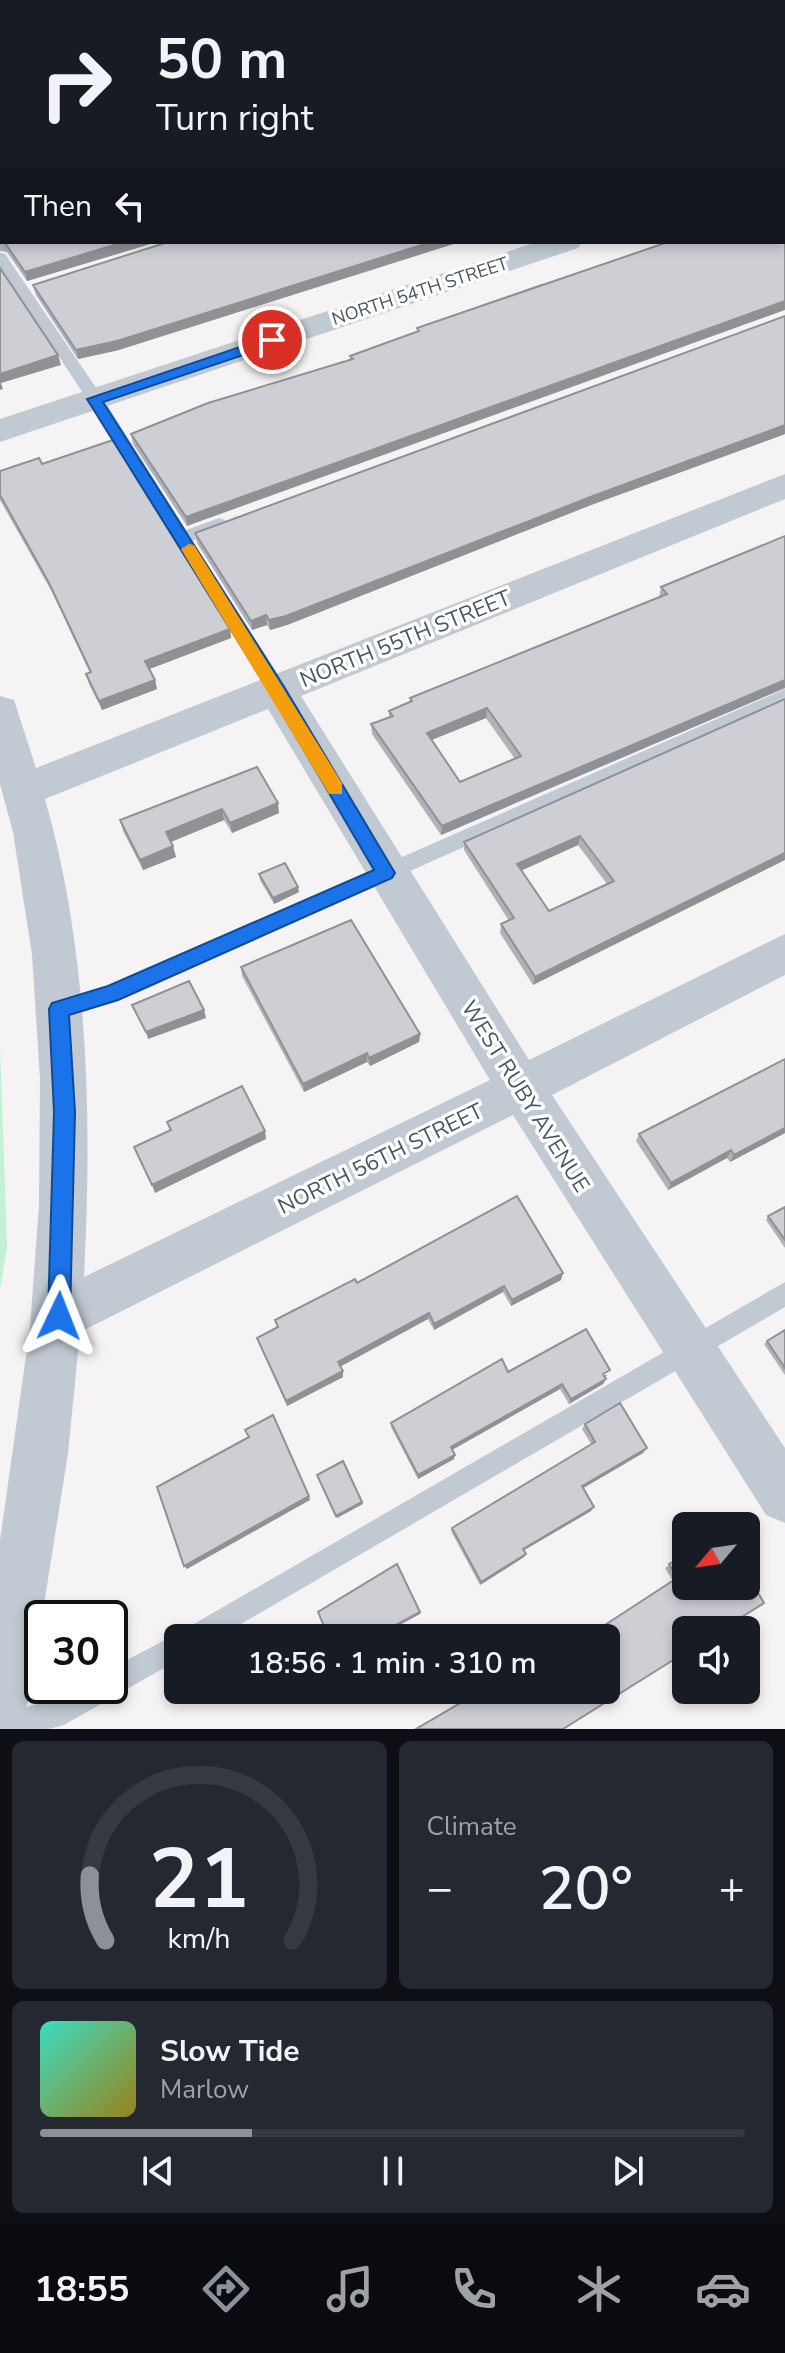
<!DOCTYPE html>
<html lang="en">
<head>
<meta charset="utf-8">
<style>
	body { margin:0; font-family:"Nunito Sans",sans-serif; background:#242831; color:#f1f3f6; height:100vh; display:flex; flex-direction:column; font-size:30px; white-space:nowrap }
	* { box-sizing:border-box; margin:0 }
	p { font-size:26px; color:#9ea1a6 }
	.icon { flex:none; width:44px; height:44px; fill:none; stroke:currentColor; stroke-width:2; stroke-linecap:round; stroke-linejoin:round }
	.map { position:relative; height:1729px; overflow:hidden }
	.panel { display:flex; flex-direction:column; gap:12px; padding:12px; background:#0d0f14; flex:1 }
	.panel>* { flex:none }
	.hud { position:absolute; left:0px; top:0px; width:786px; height:244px; box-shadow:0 4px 12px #0003; background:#171b24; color:#f1f3f6; overflow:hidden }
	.needle { width:52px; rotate:241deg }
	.tools { position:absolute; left:672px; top:1512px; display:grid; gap:16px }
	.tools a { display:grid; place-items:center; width:88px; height:88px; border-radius:12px; background:#171b24; box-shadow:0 4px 12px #0003; font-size:40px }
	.speed { position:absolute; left:24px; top:1600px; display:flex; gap:16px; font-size:40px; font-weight:700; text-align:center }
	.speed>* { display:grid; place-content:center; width:104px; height:104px; border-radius:50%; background:#171b24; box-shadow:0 4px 12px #0003; line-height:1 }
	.speed .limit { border:4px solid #111; border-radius:12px; background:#fff; color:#111 }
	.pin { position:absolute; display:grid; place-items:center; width:68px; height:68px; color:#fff; margin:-34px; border:4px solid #fff; border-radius:50%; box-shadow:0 2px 8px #0007 }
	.me { position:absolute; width:88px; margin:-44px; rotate:2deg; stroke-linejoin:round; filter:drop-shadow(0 0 6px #0008) }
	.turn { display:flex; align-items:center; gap:28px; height:168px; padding:0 24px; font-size:36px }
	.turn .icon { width:104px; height:104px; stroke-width:2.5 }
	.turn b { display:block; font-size:56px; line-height:68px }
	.then { display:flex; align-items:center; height:76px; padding:0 24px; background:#0003; gap:16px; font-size:30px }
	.big { font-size:60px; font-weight:600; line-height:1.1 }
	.panel .widget { flex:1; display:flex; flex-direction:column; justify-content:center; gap:12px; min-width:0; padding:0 28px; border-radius:12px; background:#242831 }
	.panel .dial { align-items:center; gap:0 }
	.dial svg { height:208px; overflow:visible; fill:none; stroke:#363941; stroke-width:7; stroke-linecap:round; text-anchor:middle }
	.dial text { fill:#f1f3f6; stroke:none }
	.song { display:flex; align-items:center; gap:24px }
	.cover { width:96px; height:96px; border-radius:12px; background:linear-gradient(135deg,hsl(170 70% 55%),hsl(50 70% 35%)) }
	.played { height:8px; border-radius:4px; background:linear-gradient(90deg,#8c9099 30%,#363941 30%) }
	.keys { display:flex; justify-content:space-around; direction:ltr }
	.heat { display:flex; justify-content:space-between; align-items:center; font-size:44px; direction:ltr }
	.panel .tiles { flex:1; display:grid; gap:12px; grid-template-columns:1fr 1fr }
	.widget:last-child { grid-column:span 2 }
	.trip { position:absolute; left:164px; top:1624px; width:456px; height:80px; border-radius:12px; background:#171b24; box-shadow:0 4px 12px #0003; font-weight:600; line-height:80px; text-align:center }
	.dock { display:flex; height:128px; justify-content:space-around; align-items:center; background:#090b0e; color:#9ea1a6 }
	.dock .icon { width:56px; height:56px }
	.dock .active { color:#8c9099 }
	.dock b { font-size:36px; color:#f1f3f6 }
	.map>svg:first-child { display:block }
	.green { fill:#c3f1d5 }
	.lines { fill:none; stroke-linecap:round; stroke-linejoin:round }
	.service { fill:#c1cad2; fill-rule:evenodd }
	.minor { fill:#c1cad2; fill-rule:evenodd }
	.tertiary { fill:#c1cad2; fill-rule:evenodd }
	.wall { fill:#b0b2b7; fill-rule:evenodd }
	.shaded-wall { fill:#909195 }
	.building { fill:#cdcfd5; stroke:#909195; stroke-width:2; fill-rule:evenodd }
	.route { fill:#1a73e8; stroke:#114b97; stroke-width:2 }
	.slow { fill:#f59e0b }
	.labels { text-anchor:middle; stroke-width:7; stroke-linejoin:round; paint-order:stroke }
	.far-street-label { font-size:18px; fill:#4a5661; stroke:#fff }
	.street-label { font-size:22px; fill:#4a5661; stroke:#fff }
</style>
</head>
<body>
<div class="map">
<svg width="785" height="1729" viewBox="0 0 785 1729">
	<rect width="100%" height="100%" fill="#f5f3f3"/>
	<path class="green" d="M 0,1048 L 7,1246 L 0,1290 Z"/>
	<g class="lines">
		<path class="service" d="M 0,253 L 5,254 L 101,395 L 186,530 L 219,518 L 225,520 L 225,528 L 192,541 L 284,685 L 286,690 L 284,695 L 270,695 L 89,402 L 0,268 Z
			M 785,689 L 785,704 L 118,1001 L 59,1019 L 51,1016 L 48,1009 L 51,1002 L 108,986 Z
			M 785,1282 L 785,1307 L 217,1638 L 178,1638 L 178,1660 L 64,1725 L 49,1729 L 0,1729 L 0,1714 L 59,1698 L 80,1686 L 110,1686 L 110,1669 L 180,1632 Z"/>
		<path class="minor" d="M 785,160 L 785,178 L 784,179 L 784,161 Z
			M 2,163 L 2,181 L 0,182 L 0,164 Z
			M 537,242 L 582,242 L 578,248 L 0,442 L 0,419 Z
			M 785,474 L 785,499 L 301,696 L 529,1060 L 785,934 L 785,975 L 552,1095 L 785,1448 L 785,1523 L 766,1515 L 513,1115 L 80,1332 L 68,1453 L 29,1699 L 21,1720 L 0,1728 L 0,1540 L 30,1328 L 39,1204 L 40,1079 L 32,955 L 13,832 L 0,784 L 0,696 L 14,700 L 36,768 ZM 268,709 L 490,1080 L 84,1277 C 92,1119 89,953 45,799 Z"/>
		<path class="tertiary" d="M 610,0 L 637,0 L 638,2 L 611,2 Z
			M 784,120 L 785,121 L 785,139 L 784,138 Z"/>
	</g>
	<path class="wall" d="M 0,207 L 2,242 L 157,242 L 27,281 L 7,252 L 0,251 Z
		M 544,283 L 187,526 L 133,444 L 131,434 L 350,360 L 350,356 L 417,332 L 417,328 Z
		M 33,285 L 119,350 L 78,359 L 36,295 Z
		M 785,316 L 785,434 L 591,505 L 287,625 L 270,630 L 267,625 L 252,630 L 197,543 L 195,533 Z
		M 42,464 L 230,629 L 231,638 L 149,669 L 155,680 L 157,689 L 102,710 L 89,684 L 86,674 L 90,673 L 52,592 L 0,500 L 0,471 Z
		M 785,536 L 785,688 L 441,835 L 372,734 L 371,724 L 389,717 L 389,711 L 410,702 L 410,698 L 659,598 L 661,587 ZM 486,718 L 515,759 L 460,782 L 432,740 Z
		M 785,699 L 533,985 L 500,933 L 501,924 L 509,921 L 464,850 L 464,842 ZM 578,845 L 607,884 L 549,911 L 522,870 Z
		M 257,767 L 279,813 L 232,833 L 224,820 L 171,842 L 176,857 L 143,870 L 123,831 L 120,820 Z
		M 259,874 L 299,892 L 274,904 L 260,880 Z
		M 241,967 L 420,1034 L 419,1042 L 370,1066 L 367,1062 L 304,1092 L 242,976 Z
		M 785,1059 L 785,1133 L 730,1162 L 727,1158 L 668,1190 L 636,1141 L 639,1134 Z
		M 785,1207 L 785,1248 L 766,1220 L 768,1216 Z
		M 561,1280 L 511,1306 L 503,1292 L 434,1330 L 428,1319 L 340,1367 L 343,1377 L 287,1406 L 257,1338 L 277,1327 L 275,1320 L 357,1283 Z
		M 785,1330 L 785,1375 L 764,1344 L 767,1341 Z
		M 508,1372 L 608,1375 L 605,1377 L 606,1379 L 603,1384 L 569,1404 L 560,1389 L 452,1450 L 454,1459 L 418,1479 L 391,1427 L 391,1423 Z
		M 585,1424 L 643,1453 L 583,1488 L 591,1511 L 524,1550 L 526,1554 L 524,1557 L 480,1585 L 451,1531 L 452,1528 L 591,1444 L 582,1429 Z
		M 686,1554 L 686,1586 L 746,1586 L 746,1572 L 764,1603 L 721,1630 L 686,1630 L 686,1652 L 563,1729 L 416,1729 L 471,1697 L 467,1690 L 606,1690 L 606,1638 L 585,1638 L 673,1581 L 665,1568 Z"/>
	<path class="shaded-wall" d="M 0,118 L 2,118 L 2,136 L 0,137 Z
		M 124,242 L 157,242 L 27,281 L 25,272 Z
		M 431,242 L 460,242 L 119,350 L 78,359 L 76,350 Z
		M 785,301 L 785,310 L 187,526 L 186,517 Z
		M 58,355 L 61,365 L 1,383 L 3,389 L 0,390 L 0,374 Z
		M 785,425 L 785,434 L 591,505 L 287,625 L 270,630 L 269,620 L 593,496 Z
		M 266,615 L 267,625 L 252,630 L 251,621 Z
		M 230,629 L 231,638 L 147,670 L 145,661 Z
		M 155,680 L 157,689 L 102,710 L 99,701 Z
		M 785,680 L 785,688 L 441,835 L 442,826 Z
		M 487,708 L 486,718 L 426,742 L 427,733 Z
		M 278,803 L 279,813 L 232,833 L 230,823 Z
		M 222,809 L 224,820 L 168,843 L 166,832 Z
		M 580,836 L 578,845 L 516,873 L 517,864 Z
		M 173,846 L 176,857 L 143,870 L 140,860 Z
		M 785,853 L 785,860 L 533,985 L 535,977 Z
		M 298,887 L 299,892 L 274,904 L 273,898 Z
		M 204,1010 L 206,1018 L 148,1039 L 146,1032 Z
		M 420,1034 L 419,1042 L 370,1066 L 369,1058 Z
		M 367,1053 L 367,1062 L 304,1092 L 303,1084 Z
		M 785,1128 L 785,1133 L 730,1162 L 734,1155 Z
		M 265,1131 L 266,1139 L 155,1193 L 152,1185 Z
		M 731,1150 L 727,1158 L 668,1190 L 671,1183 Z
		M 563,1273 L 561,1280 L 511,1306 L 512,1300 Z
		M 504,1286 L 503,1292 L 434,1330 L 434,1324 Z
		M 429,1313 L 428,1319 L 339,1367 L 338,1362 Z
		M 343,1371 L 343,1377 L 287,1406 L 286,1401 Z
		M 606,1379 L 603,1384 L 569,1404 L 571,1399 Z
		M 562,1384 L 560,1389 L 450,1451 L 451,1447 Z
		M 647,1448 L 643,1453 L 580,1490 L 582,1486 Z
		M 455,1455 L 454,1459 L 418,1479 L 418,1475 Z
		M 309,1496 L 310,1500 L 187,1569 L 184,1566 Z
		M 362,1502 L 363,1504 L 337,1518 L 336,1516 Z
		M 594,1507 L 591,1511 L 521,1552 L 523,1549 Z
		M 526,1554 L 524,1557 L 480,1585 L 481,1582 Z
		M 420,1612 L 420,1614 L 383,1634 L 383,1632 Z"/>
	<path class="building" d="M 0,0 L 240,0 L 242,2 L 2,2 L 2,118 L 0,118 Z
		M 720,0 L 785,0 L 785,45 L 784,2 L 714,2 Z
		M 2,206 L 2,242 L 124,242 L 25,272 L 5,243 L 0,242 L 0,207 Z
		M 784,207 L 785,207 L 785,301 L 186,517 L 131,434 L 208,403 L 353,359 L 350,356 L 419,331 L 417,328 L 668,242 L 784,242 Z
		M 168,242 L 431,242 L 117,341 L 76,350 L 33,285 Z
		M 0,268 L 58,355 L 0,374 Z
		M 785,316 L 785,425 L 593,496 L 286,616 L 269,620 L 266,615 L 251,621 L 195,533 Z
		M 113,440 L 230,629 L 145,661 L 155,680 L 99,701 L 86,674 L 91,672 L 49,583 L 0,495 L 0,471 L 39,458 L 42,464 Z
		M 785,536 L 785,680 L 442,826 L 371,724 L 393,716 L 389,711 L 412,701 L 410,698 L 667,594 L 661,587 ZM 487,708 L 521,756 L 460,782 L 427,733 Z
		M 785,699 L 785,853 L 535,977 L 501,924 L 514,918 L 464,842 ZM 580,836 L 614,881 L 549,911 L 517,864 Z
		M 257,767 L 278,803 L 230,823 L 222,809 L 166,832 L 173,846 L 140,860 L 120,820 Z
		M 285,863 L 298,887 L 273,898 L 259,874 Z
		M 351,920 L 420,1034 L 369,1058 L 367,1053 L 303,1084 L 241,967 Z
		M 189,981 L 204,1010 L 146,1032 L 132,1005 Z
		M 785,1059 L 785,1128 L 734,1155 L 731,1150 L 671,1183 L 639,1134 Z
		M 242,1086 L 265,1131 L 152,1185 L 134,1147 L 171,1130 L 167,1122 Z
		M 517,1196 L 563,1273 L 512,1300 L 504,1286 L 434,1324 L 429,1313 L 338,1362 L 343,1371 L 286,1401 L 257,1338 L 278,1327 L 275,1320 L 355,1279 L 357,1283 Z
		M 785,1207 L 785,1240 L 768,1216 Z
		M 586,1329 L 610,1370 L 603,1374 L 606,1379 L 571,1399 L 562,1384 L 451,1447 L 455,1455 L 418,1475 L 391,1423 L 502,1359 L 508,1372 Z
		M 785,1330 L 785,1368 L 767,1341 Z
		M 620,1403 L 647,1448 L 582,1486 L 594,1507 L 523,1549 L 526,1554 L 481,1582 L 452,1528 L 595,1442 L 585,1424 Z
		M 273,1415 L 309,1496 L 184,1566 L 157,1487 L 249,1437 L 245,1430 Z
		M 343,1461 L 362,1502 L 336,1516 L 317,1475 Z
		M 686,1554 L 686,1586 L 746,1586 L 746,1572 L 764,1603 L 721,1630 L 686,1630 L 686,1652 L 563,1729 L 416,1729 L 472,1696 L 469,1690 L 606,1690 L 606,1638 L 585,1638 L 677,1578 L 669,1564 Z
		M 397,1564 L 420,1612 L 383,1632 L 386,1638 L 329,1638 L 318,1612 Z"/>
	<path class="route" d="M 272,336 L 279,340 L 276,344 L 103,402 L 283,685 L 395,873 L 392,878 L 118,1000 L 69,1015 L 75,1112 L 70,1316 L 67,1324 L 59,1327 L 51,1324 L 48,1316 L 54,1112 L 49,1009 L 52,1003 L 108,986 L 374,870 L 271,694 L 87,399 Z"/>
	<path class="slow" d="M 189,544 L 194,545 L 342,783 L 342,794 L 329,794 L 181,549 Z"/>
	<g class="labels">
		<g class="far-street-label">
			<text transform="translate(420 291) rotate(-18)" y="6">NORTH 54TH STREET</text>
		</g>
		<g class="street-label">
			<text transform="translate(405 638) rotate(-22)" y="8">NORTH 55TH STREET</text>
			<text transform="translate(526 1096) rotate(58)" y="8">WEST RUBY AVENUE</text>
			<text transform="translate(380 1158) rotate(-26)" y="8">NORTH 56TH STREET</text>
		</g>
	</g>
</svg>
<div class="tools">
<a><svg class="needle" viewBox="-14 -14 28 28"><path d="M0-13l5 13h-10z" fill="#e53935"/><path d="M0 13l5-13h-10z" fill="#9ea1a6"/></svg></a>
<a><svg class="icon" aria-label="sound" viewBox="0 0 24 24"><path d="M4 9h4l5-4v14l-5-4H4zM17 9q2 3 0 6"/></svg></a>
</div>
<div class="speed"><div class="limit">30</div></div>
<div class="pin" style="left:272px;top:340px;background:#d93025"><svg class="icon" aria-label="arrive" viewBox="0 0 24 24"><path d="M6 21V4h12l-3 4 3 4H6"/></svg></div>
<svg class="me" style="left:59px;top:1316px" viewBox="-20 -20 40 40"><path d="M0-17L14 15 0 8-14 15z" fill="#1a73e8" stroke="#fff" stroke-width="4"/></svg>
<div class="trip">18:56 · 1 min · 310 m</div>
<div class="hud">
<div class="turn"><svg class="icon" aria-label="right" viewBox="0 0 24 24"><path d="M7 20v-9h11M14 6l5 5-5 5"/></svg><div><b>50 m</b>Turn right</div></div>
<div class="then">Then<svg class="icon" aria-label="left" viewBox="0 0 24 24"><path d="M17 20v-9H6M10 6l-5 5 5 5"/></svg></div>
</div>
</div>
<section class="panel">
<div class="tiles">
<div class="widget dial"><svg viewBox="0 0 100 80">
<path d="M14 69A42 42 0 1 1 86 69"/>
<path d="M14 69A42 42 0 0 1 8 44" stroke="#8c9099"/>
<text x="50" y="56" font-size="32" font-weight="700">21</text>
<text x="50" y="72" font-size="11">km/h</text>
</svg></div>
<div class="widget"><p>Climate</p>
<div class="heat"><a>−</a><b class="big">20°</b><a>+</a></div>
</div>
<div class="widget">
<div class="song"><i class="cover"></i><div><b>Slow Tide</b><p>Marlow</p></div></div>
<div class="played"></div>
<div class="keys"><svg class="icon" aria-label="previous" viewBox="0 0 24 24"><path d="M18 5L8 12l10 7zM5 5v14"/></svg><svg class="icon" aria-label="pause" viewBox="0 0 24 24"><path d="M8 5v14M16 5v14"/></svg><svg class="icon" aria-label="next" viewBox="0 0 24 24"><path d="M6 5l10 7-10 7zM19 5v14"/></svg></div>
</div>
</div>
</section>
<nav class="dock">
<b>18:55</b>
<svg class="icon active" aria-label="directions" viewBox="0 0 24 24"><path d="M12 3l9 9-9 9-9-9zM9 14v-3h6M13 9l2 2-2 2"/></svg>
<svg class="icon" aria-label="music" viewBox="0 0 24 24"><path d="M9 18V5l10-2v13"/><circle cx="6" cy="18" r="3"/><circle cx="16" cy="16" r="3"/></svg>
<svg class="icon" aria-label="phone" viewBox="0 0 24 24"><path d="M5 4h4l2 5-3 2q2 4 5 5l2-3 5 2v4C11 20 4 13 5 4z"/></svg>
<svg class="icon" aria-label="climate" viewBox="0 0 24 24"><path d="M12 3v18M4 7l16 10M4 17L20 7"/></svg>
<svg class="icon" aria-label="car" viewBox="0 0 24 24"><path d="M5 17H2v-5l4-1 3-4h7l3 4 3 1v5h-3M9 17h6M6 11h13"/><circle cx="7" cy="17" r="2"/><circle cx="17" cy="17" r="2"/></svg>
</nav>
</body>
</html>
